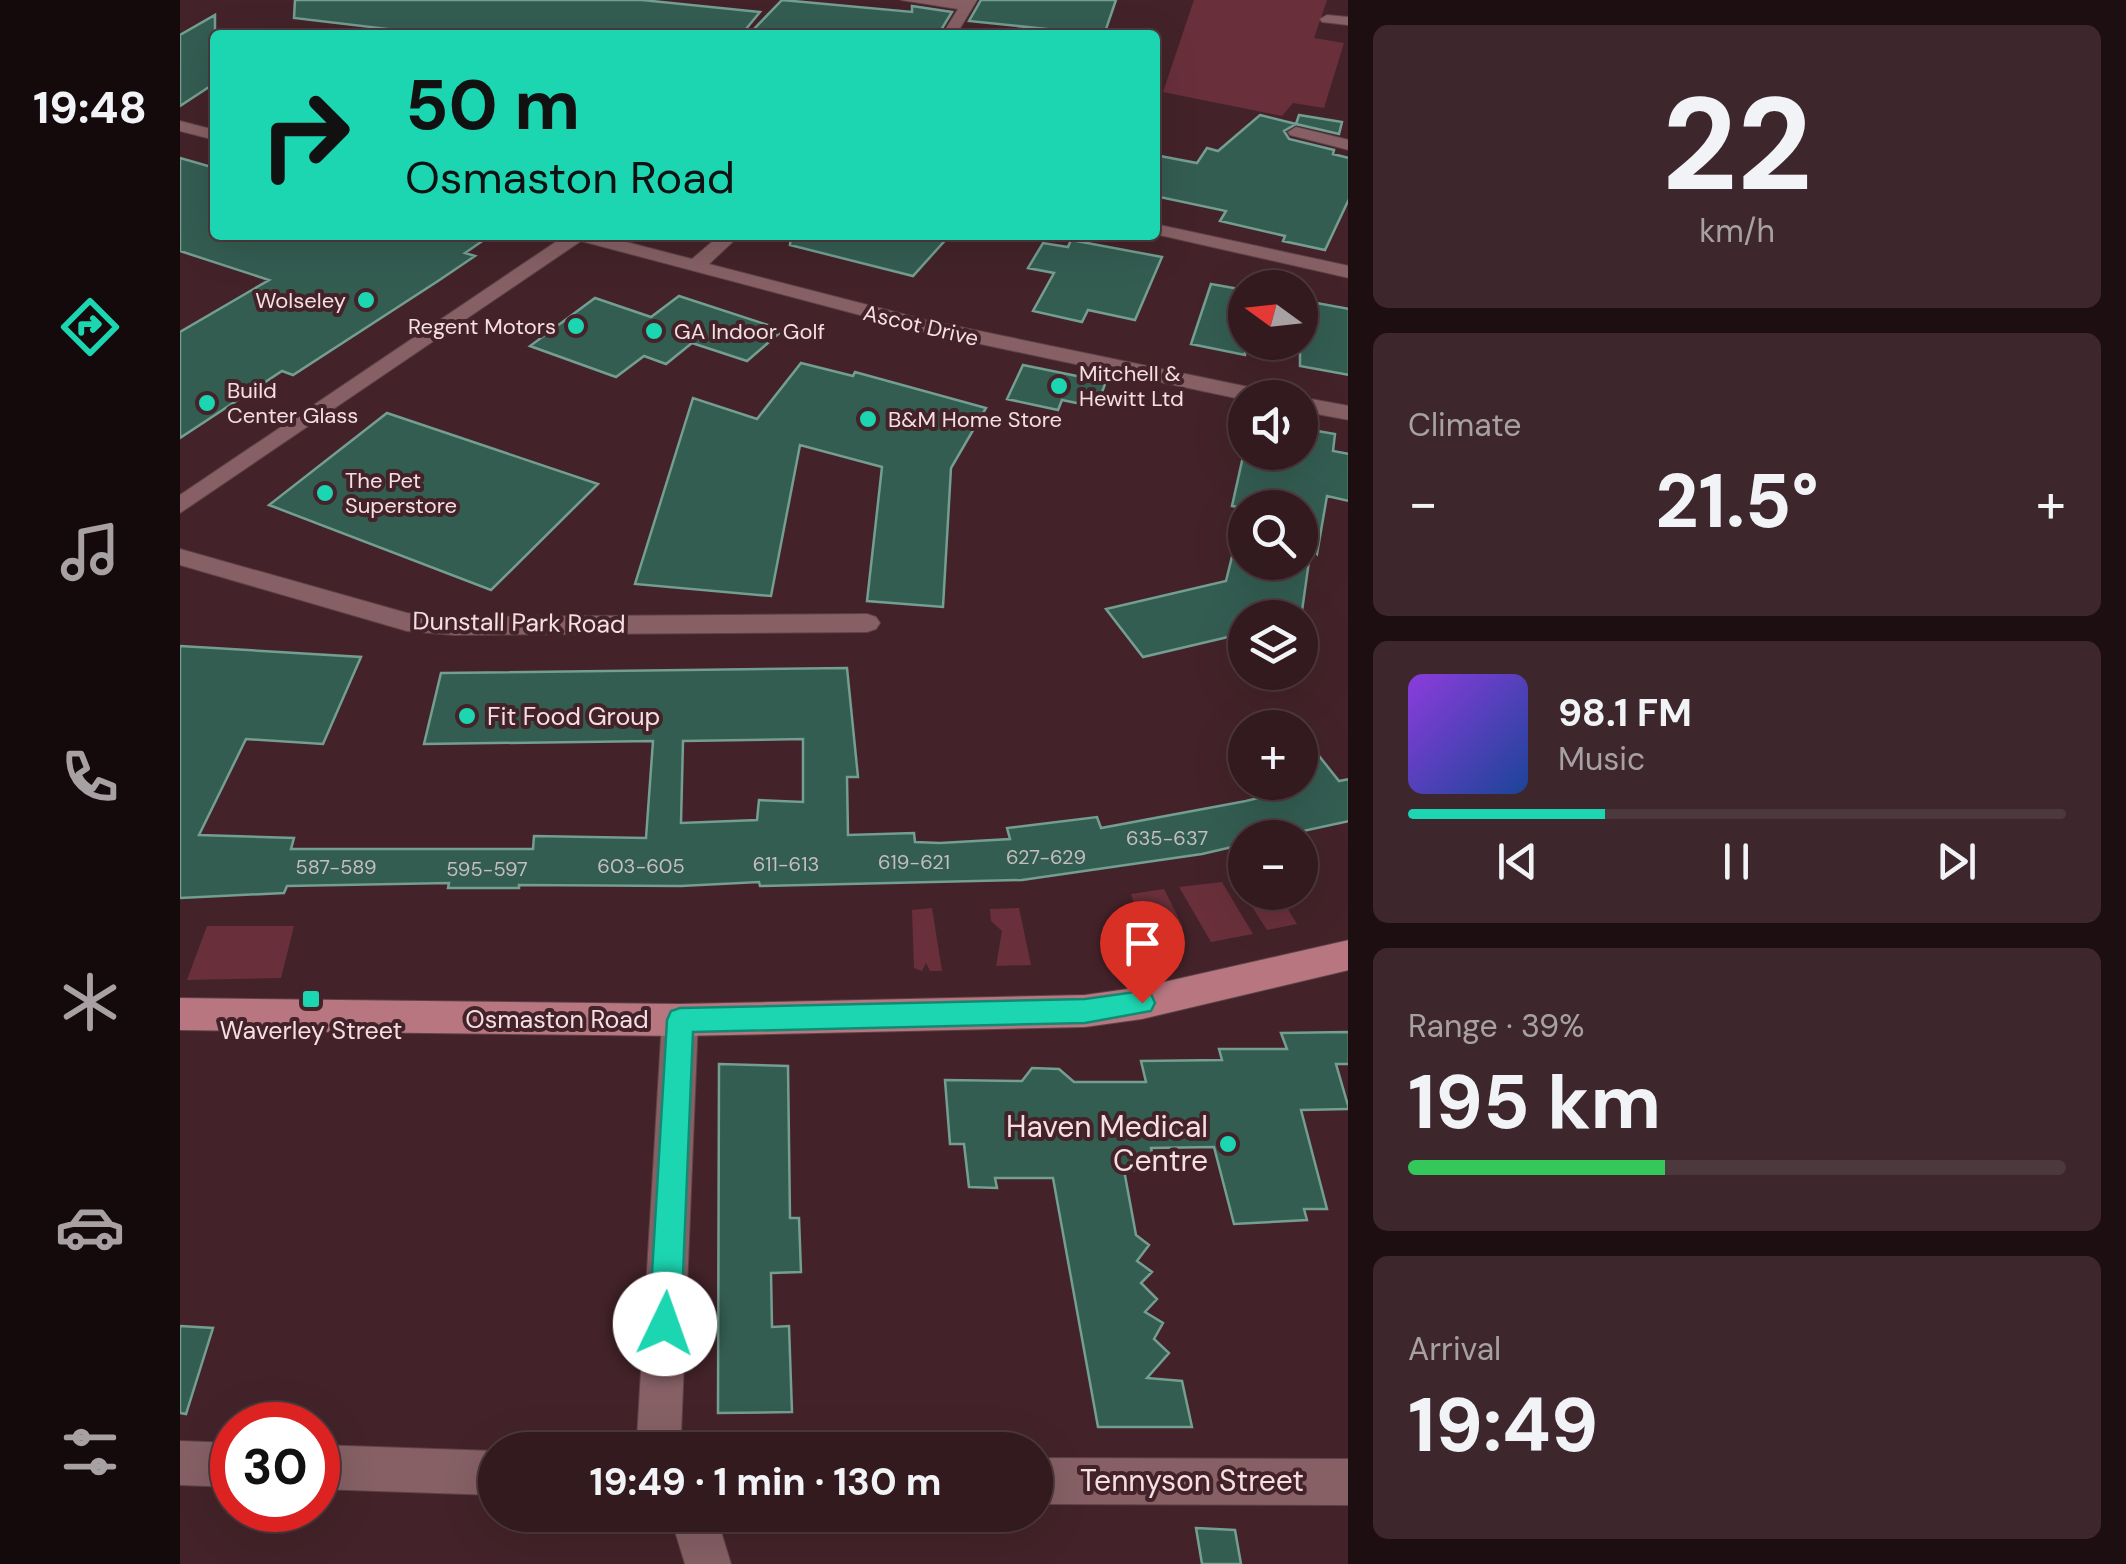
<!DOCTYPE html>
<html lang="en">
<head>
<meta charset="utf-8">
<style>
	body { margin:0; font-family:"DM Sans",sans-serif; background:#3d272c; color:#f1f3f6; height:100vh; display:flex; flex-direction:column; font-size:38px; white-space:nowrap }
	* { box-sizing:border-box; margin:0 }
	p { font-size:32px; color:#a8a1a4 }
	.icon { flex:none; width:55px; height:55px; fill:none; stroke:currentColor; stroke-width:2; stroke-linecap:round; stroke-linejoin:round }
	.map { position:relative; flex:1; overflow:hidden }
	.drawer { display:flex; flex-direction:column; gap:25px; padding:25px; background:#1c0e11; width:778px }
	.drawer>* { flex:none }
	.top-card { position:absolute; left:30px; top:30px; width:950px; height:210px; border-radius:10px; box-shadow:0 10px 40px #0002,0 0 0 2px #4d383d; background:#1cd5b1; color:#111; overflow:hidden }
	.needle { width:65px; rotate:285deg }
	.tools { position:absolute; left:1048px; top:270px; display:grid; gap:20px }
	.tools a { display:grid; place-items:center; width:90px; height:90px; border-radius:50%; background:#321a1f; box-shadow:0 10px 40px #0002,0 0 0 2px #4d383d; font-size:50px }
	.speed { position:absolute; left:30px; top:1402px; display:flex; gap:20px; font-size:50px; font-weight:700; text-align:center }
	.speed>* { display:grid; place-content:center; width:130px; height:130px; border-radius:50%; background:#321a1f; box-shadow:0 10px 40px #0002,0 0 0 2px #4d383d; line-height:1 }
	.speed .limit { border:15px solid #d22; background:#fff; color:#111 }
	.pin { position:absolute; display:grid; place-items:center; width:85px; height:85px; color:#fff; margin:-102px -42px; border-radius:50% 50% 50% 0; rotate:-45deg; box-shadow:0 0 10px #0007 }
	.pin .icon { rotate:45deg }
	.me { position:absolute; width:110px; margin:-55px; rotate:3deg; stroke-linejoin:round; filter:drop-shadow(0 0 8px #0008) }
	.turn { display:flex; align-items:center; gap:35px; height:210px; padding:0 30px; font-size:45px }
	.turn .icon { width:130px; height:130px; stroke-width:2.5 }
	.turn b { display:block; font-size:70px; line-height:85px }
	.big { font-size:75px; font-weight:700; line-height:1.1 }
	.drawer .widget { flex:1; display:flex; flex-direction:column; justify-content:center; gap:15px; min-width:0; padding:0 35px; border-radius:15px; background:#3d272c }
	.drawer .dial { align-items:center; gap:0 }
	.dial b { font-size:130px; line-height:1 }
	.song { display:flex; align-items:center; gap:30px }
	.cover { width:120px; height:120px; border-radius:15px; background:linear-gradient(135deg,hsl(270 70% 55%),hsl(220 70% 35%)) }
	.played { height:10px; border-radius:5px; background:linear-gradient(90deg,#1cd5b1 30%,#4d383d 30%) }
	.keys { display:flex; justify-content:space-around; direction:ltr }
	.heat { display:flex; justify-content:space-between; align-items:center; font-size:55px; direction:ltr }
	.charge { height:15px; border-radius:8px; background:linear-gradient(90deg,#34c759 39%,#4d383d 0) }
	.trip { position:absolute; left:298px; top:1432px; width:575px; height:100px; border-radius:50px; background:#321a1f; box-shadow:0 10px 40px #0002,0 0 0 2px #4d383d; font-weight:700; line-height:100px; text-align:center }
	main { display:flex; flex:1; min-height:0 }
	.menu { display:flex; flex-direction:column; width:180px; justify-content:space-around; align-items:center; background:#140a0c; color:#a8a1a4 }
	.menu .icon { width:70px; height:70px }
	.menu .selected { color:#1cd5b1 }
	.menu b { font-size:45px; color:#f1f3f6 }
	.map>svg:first-child { display:block }
	.green { fill:#69303b }
	.building { fill:#345d52; stroke:#749e92; stroke-width:2.5; fill-rule:evenodd }
	.lines { fill:none; stroke-linecap:round; stroke-linejoin:round }
	.minor-casing { stroke:#5d4247; stroke-width:2 }
	.major-casing { stroke:#5d4247; stroke-width:2 }
	.minor { fill:#866065; fill-rule:evenodd }
	.major { fill:#b77680; fill-rule:evenodd }
	.route { fill:#1cd5b1; stroke:#128a73; stroke-width:2.5 }
	.poi-dot { fill:#1cd5b1; stroke:#432329; stroke-width:4 }
	.labels { text-anchor:middle; stroke-width:8; stroke-linejoin:round; paint-order:stroke }
	.number-label { font-size:20px; fill:#c5bebe }
	.far-poi-label { font-size:22px; fill:#f5dfe2; stroke:#432329; text-anchor:start }
	.far-street-label { font-size:22px; fill:#f5dfe2; stroke:#432329 }
	.street-label { font-size:25px; fill:#f5dfe2; stroke:#432329 }
	.poi-label { font-size:25px; fill:#f5dfe2; stroke:#432329; text-anchor:start }
	.near-poi-label { font-size:30px; fill:#f5dfe2; stroke:#432329; text-anchor:end }
	.near-street-label { font-size:30px; fill:#f5dfe2; stroke:#432329 }
</style>
</head>
<body>
<main>
<nav class="menu">
<b>19:48</b>
<svg class="icon selected" aria-label="directions" viewBox="0 0 24 24"><path d="M12 3l9 9-9 9-9-9zM9 14v-3h6M13 9l2 2-2 2"/></svg>
<svg class="icon" aria-label="music" viewBox="0 0 24 24"><path d="M9 18V5l10-2v13"/><circle cx="6" cy="18" r="3"/><circle cx="16" cy="16" r="3"/></svg>
<svg class="icon" aria-label="phone" viewBox="0 0 24 24"><path d="M5 4h4l2 5-3 2q2 4 5 5l2-3 5 2v4C11 20 4 13 5 4z"/></svg>
<svg class="icon" aria-label="climate" viewBox="0 0 24 24"><path d="M12 3v18M4 7l16 10M4 17L20 7"/></svg>
<svg class="icon" aria-label="car" viewBox="0 0 24 24"><path d="M5 17H2v-5l4-1 3-4h7l3 4 3 1v5h-3M9 17h6M6 11h13"/><circle cx="7" cy="17" r="2"/><circle cx="17" cy="17" r="2"/></svg>
<svg class="icon" aria-label="filters" viewBox="0 0 24 24"><path d="M4 7h16M4 17h16"/><circle cx="9" cy="7" r="2"/><circle cx="15" cy="17" r="2"/></svg>
</nav>
<div class="map">
<svg width="1169" height="1564" viewBox="0 0 1169 1564">
	<rect width="100%" height="100%" fill="#432329"/>
	<path class="green" d="M 1014,0 L 1147,0 L 1134,38 L 1164,43 L 1144,108 L 1113,103 L 1102,116 L 983,92 Z
		M 1065,877 L 1065,892 L 1098,893 L 1117,924 L 1087,930 L 1054,879 Z
		M 1042,882 L 1073,934 L 1031,942 L 999,887 Z
		M 984,889 L 1002,925 L 1005,947 L 969,952 L 951,894 Z
		M 752,908 L 762,971 L 750,971 L 746,963 L 742,971 L 734,968 L 732,910 Z
		M 839,908 L 851,965 L 816,966 L 822,931 L 811,921 L 810,909 Z
		M 27,926 L 114,926 L 101,978 L 7,980 Z"/>
	<path class="building" d="M 115,0 L 462,0 L 580,12 L 561,35 L 258,35 L 114,18 Z
		M 602,0 L 732,12 L 732,6 L 772,12 L 758,35 L 608,35 L 572,31 Z
		M 801,0 L 936,0 L 924,35 L 789,21 Z
		M 35,15 L 35,83 L 0,106 L 0,35 Z
		M 1080,115 L 1116,124 L 1104,131 L 1109,139 L 1154,150 L 1153,154 L 1169,158 L 1169,199 L 1145,250 L 1103,241 L 1105,236 L 1040,221 L 1046,211 L 975,196 L 975,155 L 1017,163 L 1027,148 L 1038,151 Z
		M 1119,115 L 1162,122 L 1159,134 L 1116,124 Z
		M 0,158 L 35,168 L 35,235 L 311,235 L 285,253 L 295,256 L 258,281 L 113,375 L 102,371 L 0,438 L 0,332 L 89,280 L 0,251 Z
		M 611,235 L 770,235 L 733,276 L 610,245 Z
		M 891,240 L 982,257 L 955,320 L 908,310 L 902,322 L 853,311 L 874,273 L 848,268 L 863,243 L 888,247 Z
		M 1031,284 L 1065,290 L 1065,355 L 1011,344 Z
		M 499,296 L 603,330 L 567,361 L 512,343 L 486,364 L 464,356 L 436,377 L 350,346 L 415,298 L 471,317 Z
		M 1120,300 L 1169,309 L 1169,375 L 1120,366 Z
		M 621,363 L 673,376 L 675,372 L 806,408 L 771,468 L 763,607 L 687,601 L 702,467 L 620,445 L 591,596 L 455,584 L 513,398 L 577,419 Z
		M 843,365 L 926,382 L 916,407 L 882,400 L 878,410 L 827,399 Z
		M 207,413 L 418,484 L 311,590 L 89,505 Z
		M 1120,428 L 1155,434 L 1153,451 L 1169,454 L 1169,501 L 1147,496 L 1137,554 L 1131,547 L 1121,618 L 1065,618 L 1065,633 L 963,657 L 926,609 L 1046,581 L 1064,508 L 1052,506 L 1064,452 L 1120,452 ZM 1065,508 L 1120,508 L 1120,562 L 1065,562 Z
		M 0,646 L 181,657 L 143,744 L 66,739 L 19,835 L 114,838 L 111,849 L 353,849 L 354,836 L 466,838 L 473,741 L 244,744 L 261,673 L 667,668 L 678,777 L 667,777 L 668,835 L 734,833 L 735,842 L 760,843 L 830,839 L 827,828 L 917,817 L 921,828 L 1066,801 L 1090,795 L 1083,786 L 1120,782 L 1120,732 L 1159,781 L 1169,779 L 1169,821 L 1091,838 L 1065,838 L 1065,844 L 1022,854 L 842,880 L 580,886 L 579,882 L 501,886 L 339,885 L 339,888 L 268,888 L 269,883 L 107,886 L 104,893 L 0,898 ZM 623,739 L 623,802 L 579,800 L 577,820 L 501,823 L 503,741 Z
		M 1169,1032 L 1169,1064 L 1156,1064 L 1169,1109 L 1121,1110 L 1147,1209 L 1124,1209 L 1127,1220 L 1054,1224 L 1034,1147 L 971,1148 L 976,1170 L 944,1170 L 956,1235 L 969,1245 L 957,1261 L 972,1272 L 961,1283 L 977,1299 L 965,1312 L 983,1323 L 974,1339 L 989,1353 L 967,1378 L 1002,1381 L 1012,1427 L 918,1427 L 873,1178 L 815,1178 L 817,1188 L 789,1187 L 784,1144 L 770,1144 L 765,1080 L 842,1081 L 852,1068 L 879,1069 L 894,1082 L 966,1082 L 961,1061 L 1042,1060 L 1039,1049 L 1107,1049 L 1101,1033 Z
		M 539,1064 L 608,1066 L 610,1218 L 619,1218 L 621,1272 L 591,1273 L 592,1327 L 609,1326 L 612,1412 L 538,1413 Z
		M 0,1326 L 33,1328 L 6,1414 L 0,1413 Z
		M 1016,1528 L 1055,1530 L 1061,1564 L 1022,1564 Z"/>
	<g class="lines">
		<defs>
			<path id="minor" d="M 721,0 L 797,0 L 776,35 L 762,35 L 778,9 Z
				M 1147,15 L 1169,17 L 1169,25 L 1142,22 L 1140,19 Z
				M 0,121 L 35,130 L 35,140 L 0,131 Z
				M 1116,127 L 1169,140 L 1169,150 L 1110,135 L 1108,132 Z
				M 975,224 L 1169,266 L 1169,278 L 975,234 Z
				M 386,235 L 419,235 L 512,259 L 540,235 L 560,235 L 529,264 L 746,320 L 1088,391 L 1099,398 L 1065,400 L 744,332 L 401,241 L 0,513 L 0,495 Z
				M 1120,397 L 1169,406 L 1169,420 L 1120,411 Z
				M 0,549 L 227,613 L 275,617 L 687,614 L 696,617 L 700,623 L 696,629 L 687,632 L 275,635 L 227,631 L 0,565 Z
				M 500,1004 L 512,1009 L 518,1020 L 501,1435 L 507,1450 L 462,1450 L 457,1438 L 482,1020 L 488,1009 Z
				M 0,1441 L 52,1443 L 52,1487 L 0,1485 Z
				M 138,1445 L 315,1451 L 315,1495 L 138,1489 Z
				M 855,1458 L 1169,1459 L 1169,1505 L 855,1504 Z
				M 490,1515 L 536,1515 L 551,1564 L 505,1564 Z"/>
			<path id="major" d="M 1169,940 L 1169,970 L 962,1019 L 905,1027 L 500,1036 L 0,1030 L 0,998 L 500,1004 L 905,995 L 962,987 Z"/>
		</defs>
		<use href="#minor" class="minor-casing"/>
		<use href="#major" class="major-casing"/>
		<use href="#minor" class="minor"/>
		<use href="#major" class="major"/>
	</g>
	<path class="route" d="M 962,991 L 971,994 L 975,1003 L 971,1011 L 905,1023 L 513,1032 L 501,1324 L 496,1335 L 485,1340 L 474,1335 L 469,1324 L 487,1020 L 491,1011 L 500,1008 L 905,999 Z"/>
	<g class="poi-dot">
		<circle cx="186" cy="300" r="10"/>
		<circle cx="396" cy="326" r="10"/>
		<circle cx="474" cy="331" r="10"/>
		<circle cx="879" cy="386" r="10"/>
		<circle cx="27" cy="403" r="10"/>
		<circle cx="688" cy="419" r="10"/>
		<circle cx="145" cy="493" r="10"/>
		<circle cx="287" cy="716" r="10"/>
		<rect x="121" y="989" width="20" height="20" rx="5"/>
		<circle cx="1048" cy="1144" r="10"/>
	</g>
	<g class="labels">
		<g class="number-label">
			<text x="987" y="845">635-637</text>
			<text x="866" y="864">627-629</text>
			<text x="734" y="869">619-621</text>
			<text x="606" y="871">611-613</text>
			<text x="461" y="873">603-605</text>
			<text x="156" y="874">587-589</text>
			<text x="307" y="876">595-597</text>
		</g>
		<g class="far-poi-label">
			<text x="166" y="308" text-anchor="end">Wolseley</text>
			<text x="376" y="334" text-anchor="end">Regent Motors</text>
			<text x="494" y="339">GA Indoor Golf</text>
			<text x="899" y="381">Mitchell &amp;<tspan x="899" dy="25">Hewitt Ltd</tspan></text>
			<text x="47" y="398">Build<tspan x="47" dy="25">Center Glass</tspan></text>
			<text x="708" y="427">B&amp;M Home Store</text>
			<text x="165" y="488">The Pet<tspan x="165" dy="25">Superstore</tspan></text>
		</g>
		<g class="far-street-label">
			<text transform="translate(741 325) rotate(13)" y="8">Ascot Drive</text>
		</g>
		<g class="street-label">
			<text transform="translate(339 622) rotate(1)" y="9">Dunstall Park Road</text>
			<text x="377" y="1028">Osmaston Road</text>
		</g>
		<g class="poi-label">
			<text x="307" y="725">Fit Food Group</text>
			<text x="131" y="1039" text-anchor="middle">Waverley Street</text>
		</g>
		<g class="near-poi-label">
			<text x="1028" y="1137">Haven Medical<tspan x="1028" dy="34">Centre</tspan></text>
		</g>
		<g class="near-street-label">
			<text x="1012" y="1491">Tennyson Street</text>
		</g>
	</g>
</svg>
<div class="tools">
<a><svg class="needle" viewBox="-14 -14 28 28"><path d="M0-13l5 13h-10z" fill="#e53935"/><path d="M0 13l5-13h-10z" fill="#a8a1a4"/></svg></a>
<a><svg class="icon" aria-label="sound" viewBox="0 0 24 24"><path d="M4 9h4l5-4v14l-5-4H4zM17 9q2 3 0 6"/></svg></a>
<a><svg class="icon" aria-label="search" viewBox="0 0 24 24"><circle cx="10" cy="10" r="6"/><path d="M15 15l6 6"/></svg></a>
<a><svg class="icon" aria-label="layers" viewBox="0 0 24 24"><path d="M12 4l9 5-9 5-9-5zM3 14l9 5 9-5"/></svg></a>
<a>+</a>
<a>−</a>
</div>
<div class="speed"><div class="limit">30</div></div>
<div class="pin" style="left:962px;top:1003px;background:#d93025"><svg class="icon" aria-label="arrive" viewBox="0 0 24 24"><path d="M6 21V4h12l-3 4 3 4H6"/></svg></div>
<svg class="me" style="left:485px;top:1324px" viewBox="-20 -20 40 40"><circle r="19" fill="#fff"/><path d="M0-13L10 11 0 6-10 11z" fill="#1cd5b1"/></svg>
<div class="trip">19:49 · 1 min · 130 m</div>
<div class="top-card">
<div class="turn"><svg class="icon" aria-label="right" viewBox="0 0 24 24"><path d="M7 20v-9h11M14 6l5 5-5 5"/></svg><div><b>50 m</b>Osmaston Road</div></div>
</div>
</div>
<section class="drawer">
<div class="widget dial"><b>22</b><p>km/h</p></div>
<div class="widget"><p>Climate</p>
<div class="heat"><a>−</a><b class="big">21.5°</b><a>+</a></div>
</div>
<div class="widget">
<div class="song"><i class="cover"></i><div><b>98.1 FM</b><p>Music</p></div></div>
<div class="played"></div>
<div class="keys"><svg class="icon" aria-label="previous" viewBox="0 0 24 24"><path d="M18 5L8 12l10 7zM5 5v14"/></svg><svg class="icon" aria-label="pause" viewBox="0 0 24 24"><path d="M8 5v14M16 5v14"/></svg><svg class="icon" aria-label="next" viewBox="0 0 24 24"><path d="M6 5l10 7-10 7zM19 5v14"/></svg></div>
</div>
<div class="widget"><p>Range · 39%</p><b class="big">195 km</b><div class="charge"></div></div>
<div class="widget"><p>Arrival</p><b class="big">19:49</b></div>
</section>
</main>
</body>
</html>
